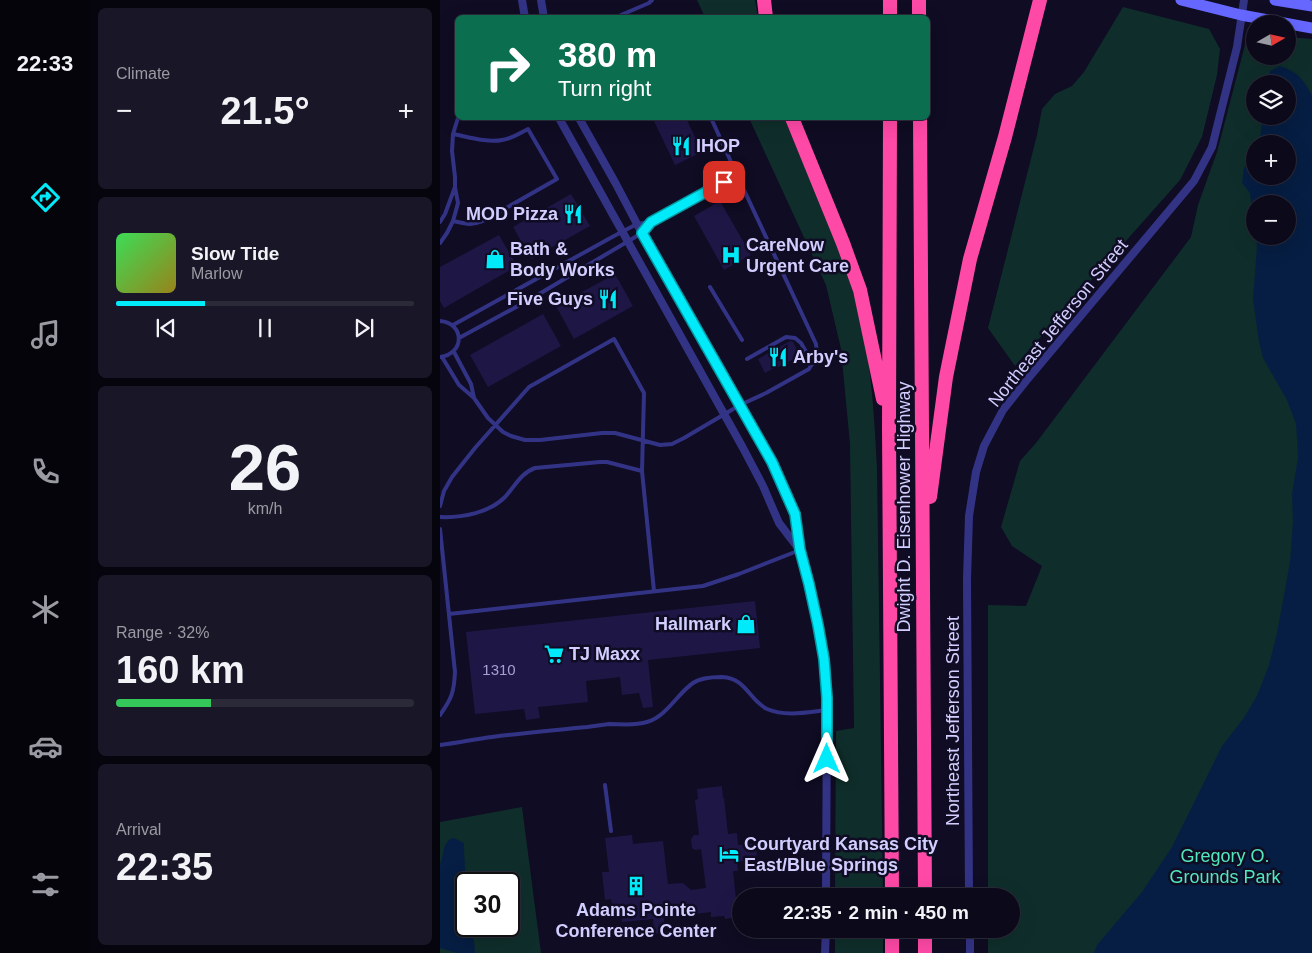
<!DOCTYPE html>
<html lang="en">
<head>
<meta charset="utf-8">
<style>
	body { margin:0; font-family:Helvetica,sans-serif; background:#191727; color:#f1f3f6; height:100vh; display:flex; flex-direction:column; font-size:19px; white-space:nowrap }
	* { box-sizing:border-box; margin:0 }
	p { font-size:16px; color:#9a9aa2 }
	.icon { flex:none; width:28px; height:28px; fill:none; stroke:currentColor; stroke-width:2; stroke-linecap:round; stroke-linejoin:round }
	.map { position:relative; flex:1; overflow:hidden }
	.panel { display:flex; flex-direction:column; gap:8px; padding:8px; background:#06050e; width:350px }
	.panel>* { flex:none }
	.top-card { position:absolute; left:15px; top:15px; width:475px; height:105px; border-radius:8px; box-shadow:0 5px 20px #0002,0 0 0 1px #2b2a39; background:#0b6e4f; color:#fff; overflow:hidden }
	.needle { width:32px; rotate:81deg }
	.fabs { position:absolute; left:806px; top:15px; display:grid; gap:10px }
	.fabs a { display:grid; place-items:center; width:50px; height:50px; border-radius:50%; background:#0b091a; box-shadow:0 5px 20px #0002,0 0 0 1px #2b2a39; font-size:25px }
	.speed { position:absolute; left:15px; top:872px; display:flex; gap:10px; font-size:25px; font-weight:700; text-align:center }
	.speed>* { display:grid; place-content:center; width:65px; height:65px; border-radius:50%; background:#0b091a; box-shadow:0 5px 20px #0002,0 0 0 1px #2b2a39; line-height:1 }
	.speed .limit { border:2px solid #111; border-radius:8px; background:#fff; color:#111 }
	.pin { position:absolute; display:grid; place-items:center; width:42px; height:42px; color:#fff; margin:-21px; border-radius:10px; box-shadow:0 2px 8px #0006 }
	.me { position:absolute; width:55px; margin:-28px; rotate:0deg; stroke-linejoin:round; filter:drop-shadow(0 0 4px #0008) }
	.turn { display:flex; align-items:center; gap:18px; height:105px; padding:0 20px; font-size:22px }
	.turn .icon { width:65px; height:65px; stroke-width:2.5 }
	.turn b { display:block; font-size:35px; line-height:42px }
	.big { font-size:38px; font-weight:700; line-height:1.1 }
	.panel .widget { flex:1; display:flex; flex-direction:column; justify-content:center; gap:8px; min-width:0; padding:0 18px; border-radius:8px; background:#191727 }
	.panel .dial { align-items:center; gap:0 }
	.dial b { font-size:65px; line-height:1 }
	.song { display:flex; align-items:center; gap:15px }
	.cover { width:60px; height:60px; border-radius:8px; background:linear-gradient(135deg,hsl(130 70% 55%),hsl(50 70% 35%)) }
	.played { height:5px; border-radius:2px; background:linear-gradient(90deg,#00eaf9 30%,#2b2a39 30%) }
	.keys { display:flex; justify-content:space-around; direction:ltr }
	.heat { display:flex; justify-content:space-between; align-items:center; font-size:28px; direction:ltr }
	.charge { height:8px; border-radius:4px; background:linear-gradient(90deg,#34c759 32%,#2b2a39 0) }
	.trip { position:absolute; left:292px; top:888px; width:288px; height:50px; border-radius:25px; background:#0b091a; box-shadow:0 5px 20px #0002,0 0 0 1px #2b2a39; font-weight:700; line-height:50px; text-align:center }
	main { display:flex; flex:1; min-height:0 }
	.dock { display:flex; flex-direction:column; width:90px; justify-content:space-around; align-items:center; background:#04040a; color:#9a9aa2 }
	.dock .icon { width:35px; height:35px }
	.dock .active { color:#00eaf9 }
	.dock b { font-size:22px; color:#f1f3f6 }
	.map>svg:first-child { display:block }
	.green { fill:#0f2e2b; fill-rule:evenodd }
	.water { fill:#061e43 }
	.building { fill:#1e1746 }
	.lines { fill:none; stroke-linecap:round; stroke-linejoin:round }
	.service { stroke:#333386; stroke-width:4 }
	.minor { stroke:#333386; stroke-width:8 }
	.secondary { stroke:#6567ff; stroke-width:11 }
	.motorway { stroke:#ff49a7; stroke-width:14 }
	.route-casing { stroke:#0098a2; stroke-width:12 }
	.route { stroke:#00eaf9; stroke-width:9 }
	.labels { text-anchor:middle; stroke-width:5; stroke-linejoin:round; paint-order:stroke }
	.number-label { font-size:15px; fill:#a5a0d1 }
	.poi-label { font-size:18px; font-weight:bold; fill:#d2ceff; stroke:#0f0c23; text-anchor:start }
	.street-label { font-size:18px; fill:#d2ceff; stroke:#0f0c23 }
	.park-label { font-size:18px; fill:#51e8bd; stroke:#0f0c23 }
</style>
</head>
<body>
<main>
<nav class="dock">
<b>22:33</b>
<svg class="icon active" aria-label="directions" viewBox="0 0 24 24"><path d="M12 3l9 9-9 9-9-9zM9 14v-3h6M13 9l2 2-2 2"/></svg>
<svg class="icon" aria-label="music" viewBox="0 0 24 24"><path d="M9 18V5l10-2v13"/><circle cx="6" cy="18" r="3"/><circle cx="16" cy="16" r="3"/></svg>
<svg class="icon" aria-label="phone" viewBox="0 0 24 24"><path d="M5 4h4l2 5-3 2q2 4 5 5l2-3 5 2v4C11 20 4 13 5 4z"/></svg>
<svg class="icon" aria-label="climate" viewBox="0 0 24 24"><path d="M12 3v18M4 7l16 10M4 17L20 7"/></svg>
<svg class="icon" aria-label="car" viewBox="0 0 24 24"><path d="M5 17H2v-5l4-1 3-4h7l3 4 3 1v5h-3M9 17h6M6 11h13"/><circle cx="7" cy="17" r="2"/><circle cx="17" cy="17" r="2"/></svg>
<svg class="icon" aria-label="filters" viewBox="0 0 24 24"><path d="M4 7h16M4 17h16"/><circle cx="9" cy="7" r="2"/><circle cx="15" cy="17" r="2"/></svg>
</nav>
<section class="panel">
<div class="widget"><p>Climate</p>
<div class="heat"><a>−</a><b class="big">21.5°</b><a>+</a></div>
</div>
<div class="widget">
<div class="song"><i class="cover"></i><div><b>Slow Tide</b><p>Marlow</p></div></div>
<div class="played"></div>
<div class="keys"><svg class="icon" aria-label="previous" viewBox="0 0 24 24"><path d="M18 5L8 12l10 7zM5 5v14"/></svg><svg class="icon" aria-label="pause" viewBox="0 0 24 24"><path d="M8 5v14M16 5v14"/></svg><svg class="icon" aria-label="next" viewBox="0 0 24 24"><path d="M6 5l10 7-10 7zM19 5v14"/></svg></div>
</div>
<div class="widget dial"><b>26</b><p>km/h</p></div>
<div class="widget"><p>Range · 32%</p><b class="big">160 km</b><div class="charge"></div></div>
<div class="widget"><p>Arrival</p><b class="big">22:35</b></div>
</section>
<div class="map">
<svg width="872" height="953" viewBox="0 0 872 953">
	<rect width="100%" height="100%" fill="#0f0c23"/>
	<path class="green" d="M 257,0 L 315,0 L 318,17 L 265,17 Z
		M 683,7 L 769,29 L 780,49 L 777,75 L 762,137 L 740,180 L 575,366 L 548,328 L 597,135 L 602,109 L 615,94 L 632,86 L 644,72 Z
		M 815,35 L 815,56 L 848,56 L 848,37 L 872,39 L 872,953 L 548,953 L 548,929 L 571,929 L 571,896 L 548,896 L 548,605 L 586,606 L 602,566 L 572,546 L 561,527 L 580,461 L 596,443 L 751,237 L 758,205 L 777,152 L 806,41 ZM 815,84 L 848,84 L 848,116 L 815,116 ZM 815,144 L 848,144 L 848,176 L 815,176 ZM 815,204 L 848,204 L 848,236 L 815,236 Z
		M 309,118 L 344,118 C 369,177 397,236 415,298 C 431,353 434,411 437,468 L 443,896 L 395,896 L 396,731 L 414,728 L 410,444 L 401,349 L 386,285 Z
		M 82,807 L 101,953 L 0,953 L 0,822 ZM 26,884 L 69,884 L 69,926 L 26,926 Z
		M 395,929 L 443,929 L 443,953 L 395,953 Z"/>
	<path class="water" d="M 840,66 C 858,72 864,80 872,96 L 872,953 L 654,953 L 657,945 L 702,892 L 732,847 L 782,746 L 803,719 L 817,696 L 829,665 L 837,633 L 850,562 L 853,521 L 852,494 L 858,457 L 856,424 L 847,400 L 823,358 L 819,342 L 813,299 L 817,247 L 816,236 L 848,236 L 848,204 L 815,204 L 815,232 L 810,193 L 802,183 L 804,168 L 815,156 L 815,176 L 848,176 L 848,144 L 819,144 L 823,116 L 848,116 L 848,84 L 828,84 L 830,71 Z
		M 14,838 L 24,843 C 24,857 26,873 25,887 C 25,890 23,892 23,895 C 23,901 24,897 26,902 C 28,907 26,920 26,926 L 29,926 L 34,941 L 35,953 L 17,953 L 0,948 L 0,864 C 5,854 2,840 14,838 Z"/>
	<path class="building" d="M 221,118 L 246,118 L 262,152 L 235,165 L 214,121 Z
		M 131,194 L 150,226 L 91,259 L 73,227 Z
		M 280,201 L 311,255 L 284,270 L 254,216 Z
		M 59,235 L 77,266 L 4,308 L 0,301 L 0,267 Z
		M 175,274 L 193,306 L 134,339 L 116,306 Z
		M 103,314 L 121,346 L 48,387 L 30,355 Z
		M 350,341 L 353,342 L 359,353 L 354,356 L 355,358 L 337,368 L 336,367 L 325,373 L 318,359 Z
		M 315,601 L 320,648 L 208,660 L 213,707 L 203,708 L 199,693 L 182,695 L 180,677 L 146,681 L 148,702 L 98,707 L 100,718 L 86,720 L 84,709 L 35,714 L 26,632 Z
		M 282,786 L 283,798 L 284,798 L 288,834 L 297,833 L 298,845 L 316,843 L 317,859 L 297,862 L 298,871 L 293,871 L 298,917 L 285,919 L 284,916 L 271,917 L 271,912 L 224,918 L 225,933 L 214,934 L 213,919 L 182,922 L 181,914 L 173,915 L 171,899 L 165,900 L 162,872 L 169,872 L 165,838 L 192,835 L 193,844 L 223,841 L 228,884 L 243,883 L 251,890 L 266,888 L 261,849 L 255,850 L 252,848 L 251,839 L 254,835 L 259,835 L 255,800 L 258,799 L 257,789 Z"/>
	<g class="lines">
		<path class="service" d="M 174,18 L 209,3 L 212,0
			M 13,221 C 26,224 32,226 45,220 L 117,179 L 88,129 C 80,133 71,139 62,140 C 48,143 28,137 13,134
			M 0,222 L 5,214 L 15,187
			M 0,243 L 7,233 L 13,221 L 18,203 L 15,187 L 15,177 L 12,151 L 13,134 L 18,118
			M 270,287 L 302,340
			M 0,321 C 25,323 25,354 0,357
			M 13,325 L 174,236 L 197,224 L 211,222 L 297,175 L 271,118
			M 19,338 L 89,300 L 202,233 L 211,222
			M 14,352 L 31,384 L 34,398
			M 2,357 L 19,385 L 34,398 L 48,418 L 63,432 L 71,436 L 85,440 L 100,440 L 162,433 L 175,433 L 220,445 L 232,444 L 244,438 L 300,405 L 326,393 L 369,369 L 377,355 L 376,344 L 297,175
			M 307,359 L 346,337 L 355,338 L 361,343 L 373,364
			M 0,506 L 4,491 L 12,477 L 35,448 L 89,387 L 174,339 L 204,393 L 202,471 L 214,591
			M 0,517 C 22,518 49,513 65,497 C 75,486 81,473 95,468 L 160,462 L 167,462 L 202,471
			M 0,529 L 15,672 C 14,692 12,698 0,715
			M 9,614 L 263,586 L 299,574 L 360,550
			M 0,745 C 18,743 35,739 52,737 C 84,733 115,730 147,727 C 154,726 162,725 169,724 C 182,724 194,726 207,722 C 227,716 237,694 253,683 C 260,678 273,677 282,677 C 306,678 309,700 327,709 C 346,717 368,712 387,710
			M 165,785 L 171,831"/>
		<path class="minor" d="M 82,0 L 85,18
			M 101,0 L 104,18
			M 119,118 L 303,448 L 323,486 L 339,523 L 359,549
			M 139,118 L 176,184 L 197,224 L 332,462 L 355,514 L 360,550 L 369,584 L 378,625 L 384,659 L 387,699 L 386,896
			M 529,896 L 527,579 L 529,516 L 536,472 L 544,446 L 563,410 L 586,381 L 754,181 L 772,147 L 797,47 L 804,0
			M 530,929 L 530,953
			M 385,953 L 386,929"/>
		<path class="secondary" d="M 741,0 L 801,15 L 872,28
			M 835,0 L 872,6"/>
		<path class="motorway" d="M 324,0 L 326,18
			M 479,0 L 479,18
			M 450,18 L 450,0
			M 352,118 L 403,243 L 420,290 L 443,399
			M 450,118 L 449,429 L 452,896
			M 480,118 L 485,896
			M 490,497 L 506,377 L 530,259 L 565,137 L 600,0
			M 452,929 L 452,953
			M 485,929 L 485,953"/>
	</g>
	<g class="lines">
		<defs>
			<path id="route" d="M 284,182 L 211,222 L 202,233 L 332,462 L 355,514 L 360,550 L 369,584 L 378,625 L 384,659 L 387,698 L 387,759"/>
		</defs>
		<use href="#route" class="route-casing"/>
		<use href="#route" class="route"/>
	</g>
	<defs>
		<symbol id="restaurant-bare" viewBox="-9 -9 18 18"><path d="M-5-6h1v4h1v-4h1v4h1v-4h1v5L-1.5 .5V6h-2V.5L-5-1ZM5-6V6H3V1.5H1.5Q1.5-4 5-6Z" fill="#00eaf9" stroke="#0f0c23" stroke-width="2.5" paint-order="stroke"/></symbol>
		<symbol id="hospital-bare" viewBox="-9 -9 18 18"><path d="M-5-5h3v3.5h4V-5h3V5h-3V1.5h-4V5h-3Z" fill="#00eaf9" stroke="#0f0c23" stroke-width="2.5" paint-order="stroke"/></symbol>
		<symbol id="shop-bare" viewBox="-9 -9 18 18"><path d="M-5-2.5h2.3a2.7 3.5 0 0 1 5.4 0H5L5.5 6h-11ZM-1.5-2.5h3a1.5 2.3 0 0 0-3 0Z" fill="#00eaf9" stroke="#0f0c23" stroke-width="2.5" paint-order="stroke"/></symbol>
		<symbol id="supermarket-bare" viewBox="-9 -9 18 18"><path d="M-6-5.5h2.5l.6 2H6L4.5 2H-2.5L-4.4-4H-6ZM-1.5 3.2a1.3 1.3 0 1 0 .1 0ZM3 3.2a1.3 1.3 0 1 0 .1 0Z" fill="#00eaf9" stroke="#0f0c23" stroke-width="2.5" paint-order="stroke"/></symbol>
		<symbol id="hotel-bare" viewBox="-9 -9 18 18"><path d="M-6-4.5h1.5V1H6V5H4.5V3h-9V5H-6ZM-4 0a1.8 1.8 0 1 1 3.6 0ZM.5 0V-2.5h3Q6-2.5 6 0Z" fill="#00eaf9" stroke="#0f0c23" stroke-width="2.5" paint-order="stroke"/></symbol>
		<symbol id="building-bare" viewBox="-9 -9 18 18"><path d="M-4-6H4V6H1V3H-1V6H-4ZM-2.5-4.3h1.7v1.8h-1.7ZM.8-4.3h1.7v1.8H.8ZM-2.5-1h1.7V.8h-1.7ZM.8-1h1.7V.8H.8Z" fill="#00eaf9" stroke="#0f0c23" stroke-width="2.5" paint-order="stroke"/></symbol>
	</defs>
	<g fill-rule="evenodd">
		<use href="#restaurant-bare" x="227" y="132" width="28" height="28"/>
		<use href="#restaurant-bare" x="119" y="200" width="28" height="28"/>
		<use href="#hospital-bare" x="277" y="241" width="28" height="28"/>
		<use href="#shop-bare" x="41" y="245" width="28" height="28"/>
		<use href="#restaurant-bare" x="154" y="285" width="28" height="28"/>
		<use href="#restaurant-bare" x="324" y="343" width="28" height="28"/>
		<use href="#shop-bare" x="292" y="610" width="28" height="28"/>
		<use href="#supermarket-bare" x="100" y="640" width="28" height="28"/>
		<use href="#hotel-bare" x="275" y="840" width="28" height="28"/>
		<use href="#building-bare" x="182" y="872" width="28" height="28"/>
	</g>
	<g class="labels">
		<g class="number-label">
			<text x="59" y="675">1310</text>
		</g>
		<g class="poi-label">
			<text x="256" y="152">IHOP</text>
			<text x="118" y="220" text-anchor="end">MOD Pizza</text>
			<text x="306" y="251">CareNow<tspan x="306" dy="21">Urgent Care</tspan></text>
			<text x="70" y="255">Bath &amp;<tspan x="70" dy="21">Body Works</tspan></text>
			<text x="153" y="305" text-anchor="end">Five Guys</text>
			<text x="353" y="363">Arby's</text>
			<text x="291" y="630" text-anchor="end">Hallmark</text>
			<text x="129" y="660">TJ Maxx</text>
			<text x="304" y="850">Courtyard Kansas City<tspan x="304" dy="21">East/Blue Springs</tspan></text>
			<text x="196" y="916" text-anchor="middle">Adams Pointe<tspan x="196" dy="21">Conference Center</tspan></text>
		</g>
		<g class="street-label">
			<text transform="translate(618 323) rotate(-51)" y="6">Northeast Jefferson Street</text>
			<text transform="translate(464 507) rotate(-90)" y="6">Dwight D. Eisenhower Highway</text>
			<text transform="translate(513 721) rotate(-90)" y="6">Northeast Jefferson Street</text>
		</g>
		<g class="park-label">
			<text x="785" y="862">Gregory O.<tspan x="785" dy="21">Grounds Park</tspan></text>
		</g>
	</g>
</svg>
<div class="fabs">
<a><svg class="needle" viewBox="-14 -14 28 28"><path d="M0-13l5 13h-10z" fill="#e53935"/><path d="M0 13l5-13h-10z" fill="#9a9aa2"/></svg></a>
<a><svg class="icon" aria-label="layers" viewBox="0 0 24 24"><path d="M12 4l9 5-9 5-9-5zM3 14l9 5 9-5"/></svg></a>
<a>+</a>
<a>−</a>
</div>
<div class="speed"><div class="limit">30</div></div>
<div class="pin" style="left:284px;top:182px;background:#d93025"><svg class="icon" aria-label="arrive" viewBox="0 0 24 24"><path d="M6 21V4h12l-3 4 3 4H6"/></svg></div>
<svg class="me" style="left:387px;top:759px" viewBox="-20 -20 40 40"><path d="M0-17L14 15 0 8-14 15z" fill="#00eaf9" stroke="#fff" stroke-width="4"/></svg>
<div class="trip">22:35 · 2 min · 450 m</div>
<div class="top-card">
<div class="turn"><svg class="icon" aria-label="right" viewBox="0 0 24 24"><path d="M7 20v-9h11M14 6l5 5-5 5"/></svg><div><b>380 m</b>Turn right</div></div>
</div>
</div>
</main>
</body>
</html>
